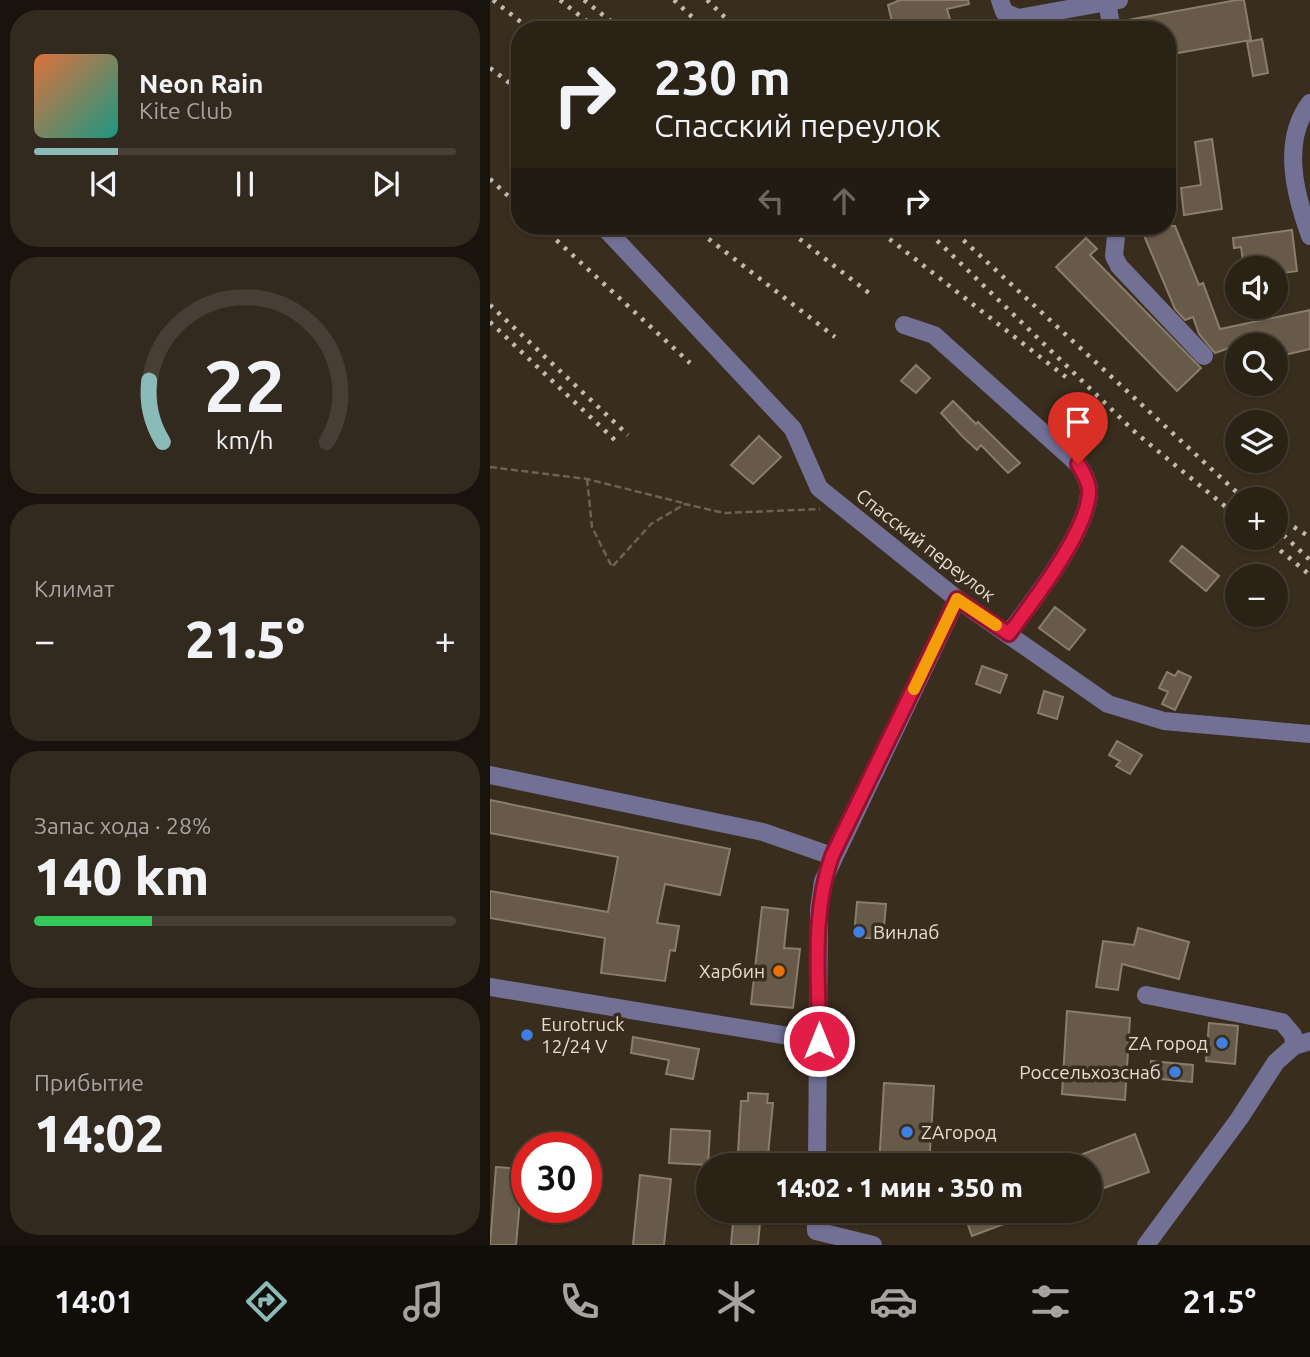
<!DOCTYPE html>
<html lang="ru">
<head>
<meta charset="utf-8">
<style>
	body { margin:0; font-family:Ubuntu,sans-serif; background:#332a1f; color:#f1f3f6; height:100vh; display:flex; flex-direction:column; font-size:26px; white-space:nowrap }
	* { box-sizing:border-box; margin:0 }
	p { font-size:23px; color:#a6a4a1 }
	.icon { flex:none; width:38px; height:38px; fill:none; stroke:currentColor; stroke-width:2; stroke-linecap:round; stroke-linejoin:round }
	.map { position:relative; flex:1; overflow:hidden }
	.sheet { display:flex; flex-direction:column; gap:10px; padding:10px; background:#18130c; width:490px }
	.sheet>* { flex:none }
	.hud { position:absolute; left:21px; top:21px; width:665px; height:214px; border-radius:28px; box-shadow:0 2px 5px #0004,0 0 0 2px #473f35; background:#2b2216; color:#f1f3f6; overflow:hidden }
	.buttons { position:absolute; left:735px; top:256px; display:grid; gap:14px }
	.buttons a { display:grid; place-items:center; width:63px; height:63px; border-radius:50%; background:#2b2216; box-shadow:0 2px 5px #0004,0 0 0 2px #473f35; font-size:35px }
	.speed { position:absolute; left:21px; top:1132px; display:flex; gap:14px; font-size:35px; font-weight:700; text-align:center }
	.speed>* { display:grid; place-content:center; width:91px; height:91px; border-radius:50%; background:#2b2216; box-shadow:0 2px 5px #0004,0 0 0 2px #473f35; line-height:1 }
	.speed .limit { border:10px solid #d22; background:#fff; color:#111 }
	.pin { position:absolute; display:grid; place-items:center; width:60px; height:60px; color:#fff; margin:-72px -30px; border-radius:50% 50% 50% 0; rotate:-45deg; box-shadow:0 0 7px #0007 }
	.pin .icon { rotate:45deg }
	.me { position:absolute; width:77px; margin:-38px; rotate:0deg; stroke-linejoin:round; filter:drop-shadow(0 0 5px #0008) }
	.turn { display:flex; align-items:center; gap:24px; height:147px; padding:0 28px; font-size:32px }
	.turn .icon { width:91px; height:91px; stroke-width:2.5 }
	.turn b { display:block; font-size:49px; line-height:60px }
	.lanes { display:flex; align-items:center; height:66px; padding:0 28px; background:#0003; justify-content:center; gap:35px; direction:ltr }
	.lanes .off { opacity:.35 }
	.big { font-size:52px; font-weight:800; line-height:1.1 }
	.sheet .card { flex:1; display:flex; flex-direction:column; justify-content:center; gap:10px; min-width:0; padding:0 24px; border-radius:28px; background:#332a1f }
	.sheet .dial { align-items:center; gap:0 }
	.dial svg { height:182px; overflow:visible; fill:none; stroke:#473f35; stroke-width:7; stroke-linecap:round; text-anchor:middle }
	.dial text { fill:#f1f3f6; stroke:none }
	.song { display:flex; align-items:center; gap:21px }
	.cover { width:84px; height:84px; border-radius:10px; background:linear-gradient(135deg,hsl(20 70% 55%),hsl(170 70% 35%)) }
	.played { height:7px; border-radius:4px; background:linear-gradient(90deg,#8bbbb9 20%,#473f35 20%) }
	.keys { display:flex; justify-content:space-around; direction:ltr }
	.heat { display:flex; justify-content:space-between; align-items:center; font-size:38px; direction:ltr }
	.charge { height:10px; border-radius:5px; background:linear-gradient(90deg,#34c759 28%,#473f35 0) }
	.trip { position:absolute; left:206px; top:1153px; width:406px; height:70px; border-radius:35px; background:#2b2216; box-shadow:0 2px 5px #0004,0 0 0 2px #473f35; font-weight:800; line-height:70px; text-align:center }
	.tabs { display:flex; height:112px; justify-content:space-around; align-items:center; background:#110e09; color:#a6a4a1 }
	.tabs .icon { width:49px; height:49px }
	.tabs .current { color:#8bbbb9 }
	.tabs b { font-size:32px; color:#f1f3f6 }
	main { display:flex; flex:1; min-height:0 }
	.map>svg:first-child { display:block }
	.building { fill:#675a48; stroke:#8b7d6b; stroke-width:2 }
	.lines { fill:none; stroke-linecap:round; stroke-linejoin:round }
	.path { stroke:#6d6254; stroke-width:2.5; stroke-dasharray:7 3.5; stroke-linecap:butt }
	.minor { stroke:#727095; stroke-width:18 }
	.rail { stroke:#c3baaf; stroke-width:4.5; stroke-dasharray:3.5 7; stroke-linecap:butt }
	.route-casing { stroke:#92132f; stroke-width:18 }
	.route { stroke:#e11d48; stroke-width:12 }
	.slow { stroke:#f59e0b; stroke-width:12 }
	.shop-dot { fill:#3f7fe0; stroke:#392d1d; stroke-width:2.5 }
	.food-dot { fill:#e8710a; stroke:#392d1d; stroke-width:2.5 }
	.labels { text-anchor:middle; stroke-width:7; stroke-linejoin:round; paint-order:stroke }
	.street-label { font-size:19px; fill:#e4dcd2; stroke:#392d1d }
	.poi-label { font-size:19px; fill:#e4dcd2; stroke:#392d1d; text-anchor:start }
</style>
</head>
<body>
<main>
<section class="sheet">
<div class="card">
<div class="song"><i class="cover"></i><div><b>Neon Rain</b><p>Kite Club</p></div></div>
<div class="played"></div>
<div class="keys"><svg class="icon" aria-label="previous" viewBox="0 0 24 24"><path d="M18 5L8 12l10 7zM5 5v14"/></svg><svg class="icon" aria-label="pause" viewBox="0 0 24 24"><path d="M8 5v14M16 5v14"/></svg><svg class="icon" aria-label="next" viewBox="0 0 24 24"><path d="M6 5l10 7-10 7zM19 5v14"/></svg></div>
</div>
<div class="card dial"><svg viewBox="0 0 100 80">
<path d="M14 69A42 42 0 1 1 86 69"/>
<path d="M14 69A42 42 0 0 1 8 42" stroke="#8bbbb9"/>
<text x="50" y="56" font-size="32" font-weight="700">22</text>
<text x="50" y="72" font-size="11">km/h</text>
</svg></div>
<div class="card"><p>Климат</p>
<div class="heat"><a>−</a><b class="big">21.5°</b><a>+</a></div>
</div>
<div class="card"><p>Запас хода · 28%</p><b class="big">140 km</b><div class="charge"></div></div>
<div class="card"><p>Прибытие</p><b class="big">14:02</b></div>
</section>
<div class="map">
<svg width="820" height="1245" viewBox="0 0 820 1245">
	<rect width="100%" height="100%" fill="#392d1d"/>
	<path class="building" d="M 410,0 L 478,0 L 479,4 L 457,9 L 461,23 L 436,30 L 404,30 L 398,5 Z
		M 747,0 L 754,0 L 761,40 L 677,55 L 677,30 L 633,30 L 632,21 Z
		M 772,39 L 778,73 L 763,76 L 757,42 Z
		M 722,139 L 732,209 L 694,215 L 691,188 L 711,185 L 705,142 Z
		M 650,226 L 685,226 L 709,285 L 713,283 L 730,329 L 820,310 L 820,349 L 786,357 L 786,345 L 747,345 L 725,353 L 709,334 L 703,317 L 695,320 L 685,309 Z
		M 802,230 L 807,271 L 786,274 L 786,268 L 754,268 L 751,247 L 744,248 L 743,238 Z
		M 596,238 L 607,249 L 600,255 L 711,368 L 687,391 L 566,267 Z
		M 426,365 L 440,378 L 426,393 L 411,381 Z
		M 463,401 L 486,424 L 488,422 L 530,463 L 518,473 L 491,445 L 487,450 L 473,437 L 451,413 Z
		M 269,436 L 291,457 L 263,484 L 241,465 Z
		M 692,546 L 729,576 L 716,591 L 680,561 Z
		M 565,607 L 595,630 L 579,650 L 549,628 Z
		M 492,666 L 517,675 L 510,693 L 486,684 Z
		M 688,671 L 701,677 L 685,710 L 672,704 L 678,692 L 669,688 L 677,672 L 685,676 Z
		M 554,691 L 573,697 L 567,719 L 548,713 Z
		M 627,741 L 652,755 L 640,774 L 626,766 L 630,761 L 619,755 Z
		M 0,800 L 240,849 L 230,895 L 175,884 L 167,923 L 189,926 L 185,951 L 180,950 L 175,981 L 111,973 L 115,938 L 0,918 L 0,891 L 118,912 L 128,857 L 0,833 Z
		M 367,902 L 396,904 L 393,939 L 364,937 Z
		M 272,907 L 298,910 L 294,948 L 310,949 L 303,1008 L 261,1004 Z
		M 648,928 L 699,942 L 689,979 L 632,964 L 628,990 L 606,987 L 613,941 L 644,945 Z
		M 577,1011 L 640,1018 L 635,1100 L 572,1094 Z
		M 719,1023 L 748,1026 L 745,1064 L 716,1061 Z
		M 143,1037 L 209,1049 L 203,1079 L 176,1074 L 179,1060 L 141,1053 Z
		M 661,1061 L 703,1065 L 702,1082 L 660,1078 Z
		M 394,1083 L 444,1086 L 439,1166 L 389,1166 Z
		M 258,1093 L 278,1094 L 277,1103 L 283,1103 L 278,1155 L 248,1153 L 251,1101 L 258,1101 Z
		M 181,1129 L 220,1131 L 218,1165 L 179,1163 Z
		M 645,1134 L 659,1172 L 600,1193 L 600,1166 L 562,1166 Z
		M 6,1167 L 33,1169 L 26,1245 L 0,1245 Z
		M 150,1175 L 181,1179 L 174,1245 L 143,1245 Z
		M 244,1211 L 271,1211 L 268,1245 L 241,1245 Z
		M 473,1211 L 546,1211 L 546,1212 L 482,1236 Z"/>
	<g class="lines">
		<path class="path" d="M 0,467 L 97,479 L 193,503
			M 97,479 L 102,527 L 122,567 L 161,524 L 195,504 L 234,513 L 330,509"/>
		<path class="minor" d="M 510,0 L 514,12 L 528,18 L 629,0
			M 617,2 L 622,30
			M 820,103 C 791,141 805,194 820,236
			M 113,226 L 303,429 L 329,488 L 467,599 L 618,704 L 674,721 L 820,734
			M 627,226 L 624,256 L 629,266 L 714,356
			M 414,325 L 444,335 L 588,464 C 593,472 598,480 599,489 C 601,528 542,602 519,633
			M 0,775 L 273,832 L 342,856
			M 0,987 L 329,1041
			M 656,995 L 792,1022 L 803,1035 L 804,1046
			M 327,1166 L 329,909 L 333,881 L 467,599
			M 326,1211 L 326,1231 L 383,1245
			M 656,1245 L 749,1119 L 786,1062 L 804,1046 L 820,1041"/>
		<path class="rail" d="M 3,0 L 41,30
			M 70,0 L 108,30
			M 94,0 L 132,30
			M 184,0 L 216,30
			M 217,0 L 248,30
			M 0,68 L 30,91
			M 0,179 L 30,207
			M 51,226 L 200,363
			M 202,226 L 345,337
			M 293,226 L 379,293
			M 383,226 L 577,378
			M 432,226 L 646,433 L 747,516
			M 458,226 L 754,499
			M 0,305 L 138,435
			M 0,322 L 129,444
			M 786,516 L 820,537
			M 786,528 L 820,560
			M 774,537 L 820,575"/>
	</g>
	<g class="lines">
		<defs>
			<path id="route" d="M 329,1041 C 329,981 321,914 342,856 L 467,599 L 519,634 C 542,602 601,528 599,489 C 598,480 593,472 588,464"/>
		</defs>
		<use href="#route" class="route-casing"/>
		<use href="#route" class="route"/>
		<path class="slow" d="M 424,689 L 467,599 L 506,625"/>
	</g>
	<g class="shop-dot">
		<circle cx="369" cy="932" r="7"/>
		<circle cx="37" cy="1035" r="7"/>
		<circle cx="732" cy="1043" r="7"/>
		<circle cx="685" cy="1072" r="7"/>
		<circle cx="417" cy="1132" r="7"/>
	</g>
	<circle class="food-dot" cx="289" cy="971" r="7"/>
	<g class="labels">
		<g class="street-label">
			<text transform="translate(436 545) rotate(38)" y="7">Спасский переулок</text>
		</g>
		<g class="poi-label">
			<text x="383" y="939">Винлаб</text>
			<text x="275" y="978" text-anchor="end">Харбин</text>
			<text x="51" y="1031">Eurotruck<tspan x="51" dy="22">12/24 V</tspan></text>
			<text x="718" y="1050" text-anchor="end">ZA город</text>
			<text x="671" y="1079" text-anchor="end">Россельхозснаб</text>
			<text x="431" y="1139">ZAгород</text>
		</g>
	</g>
</svg>
<div class="buttons">
<a><svg class="icon" aria-label="sound" viewBox="0 0 24 24"><path d="M4 9h4l5-4v14l-5-4H4zM17 9q2 3 0 6"/></svg></a>
<a><svg class="icon" aria-label="search" viewBox="0 0 24 24"><circle cx="10" cy="10" r="6"/><path d="M15 15l6 6"/></svg></a>
<a><svg class="icon" aria-label="layers" viewBox="0 0 24 24"><path d="M12 4l9 5-9 5-9-5zM3 14l9 5 9-5"/></svg></a>
<a>+</a>
<a>−</a>
</div>
<div class="speed"><div class="limit">30</div></div>
<div class="pin" style="left:588px;top:464px;background:#d93025"><svg class="icon" aria-label="arrive" viewBox="0 0 24 24"><path d="M6 21V4h12l-3 4 3 4H6"/></svg></div>
<svg class="me" style="left:329px;top:1041px" viewBox="-20 -20 40 40"><circle r="17" fill="#e11d48" stroke="#fff" stroke-width="3"/><path d="M0-11L8 9 0 5-8 9z" fill="#fff"/></svg>
<div class="trip">14:02 · 1 мин · 350 m</div>
<div class="hud">
<div class="turn"><svg class="icon" aria-label="right" viewBox="0 0 24 24"><path d="M7 20v-9h11M14 6l5 5-5 5"/></svg><div><b>230 m</b>Спасский переулок</div></div>
<div class="lanes"><svg class="icon off" aria-label="left" viewBox="0 0 24 24"><path d="M17 20v-9H6M10 6l-5 5 5 5"/></svg><svg class="icon off" aria-label="ahead" viewBox="0 0 24 24"><path d="M12 20V5M6 11l6-6 6 6"/></svg><svg class="icon" aria-label="right" viewBox="0 0 24 24"><path d="M7 20v-9h11M14 6l5 5-5 5"/></svg></div>
</div>
</div>
</main>
<nav class="tabs">
<b>14:01</b>
<svg class="icon current" aria-label="directions" viewBox="0 0 24 24"><path d="M12 3l9 9-9 9-9-9zM9 14v-3h6M13 9l2 2-2 2"/></svg>
<svg class="icon" aria-label="music" viewBox="0 0 24 24"><path d="M9 18V5l10-2v13"/><circle cx="6" cy="18" r="3"/><circle cx="16" cy="16" r="3"/></svg>
<svg class="icon" aria-label="phone" viewBox="0 0 24 24"><path d="M5 4h4l2 5-3 2q2 4 5 5l2-3 5 2v4C11 20 4 13 5 4z"/></svg>
<svg class="icon" aria-label="climate" viewBox="0 0 24 24"><path d="M12 3v18M4 7l16 10M4 17L20 7"/></svg>
<svg class="icon" aria-label="car" viewBox="0 0 24 24"><path d="M5 17H2v-5l4-1 3-4h7l3 4 3 1v5h-3M9 17h6M6 11h13"/><circle cx="7" cy="17" r="2"/><circle cx="17" cy="17" r="2"/></svg>
<svg class="icon" aria-label="filters" viewBox="0 0 24 24"><path d="M4 7h16M4 17h16"/><circle cx="9" cy="7" r="2"/><circle cx="15" cy="17" r="2"/></svg>
<b>21.5°</b>
</nav>
</body>
</html>
